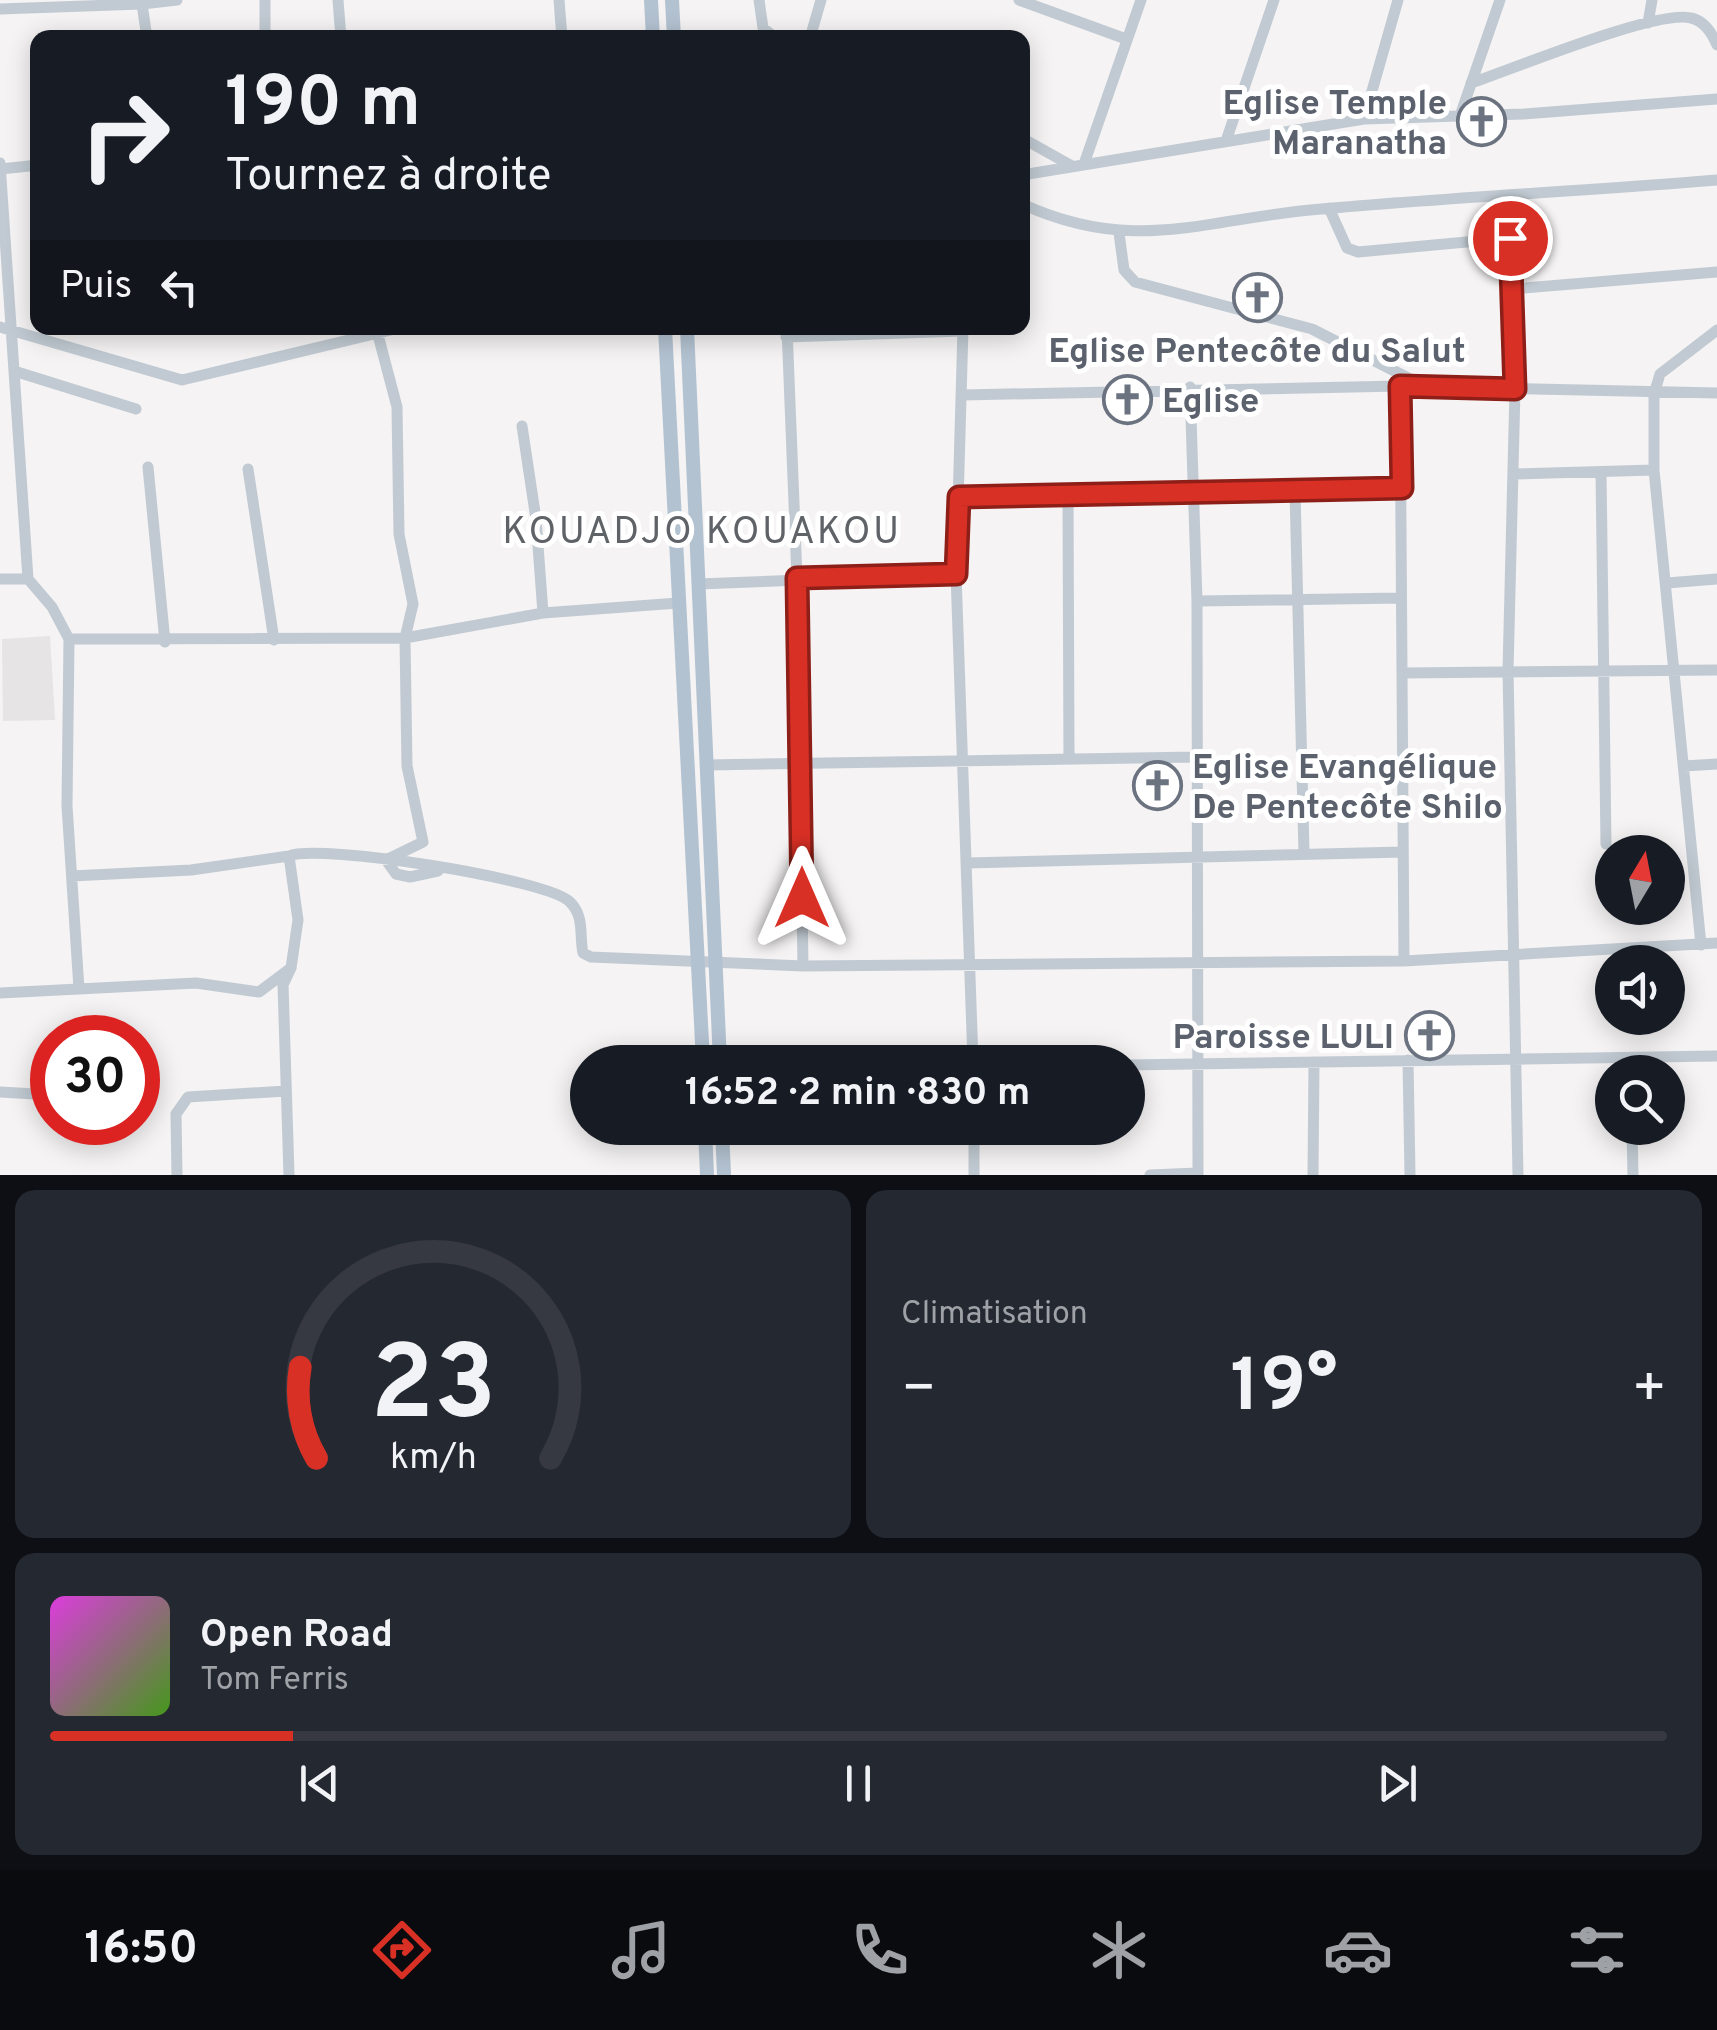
<!DOCTYPE html>
<html lang="fr">
<head>
<meta charset="utf-8">
<style>
	body { margin:0; font-family:Overpass,sans-serif; background:#242831; color:#f1f3f6; height:100vh; display:flex; flex-direction:column; font-size:38px; white-space:nowrap }
	* { box-sizing:border-box; margin:0 }
	p { font-size:32px; color:#9ea1a6 }
	.icon { flex:none; width:55px; height:55px; fill:none; stroke:currentColor; stroke-width:2; stroke-linecap:round; stroke-linejoin:round }
	.map { position:relative; height:1175px; overflow:hidden }
	.side { display:flex; flex-direction:column; gap:15px; padding:15px; background:#0d0f14; flex:1 }
	.side>* { flex:none }
	.banner { position:absolute; left:30px; top:30px; width:1000px; height:305px; border-radius:20px; box-shadow:0 5px 25px #0003; background:#171b24; color:#f1f3f6; overflow:hidden }
	.needle { width:65px; rotate:10deg }
	.controls { position:absolute; left:1595px; top:835px; display:grid; gap:20px }
	.controls a { display:grid; place-items:center; width:90px; height:90px; border-radius:50%; background:#171b24; box-shadow:0 5px 25px #0003; font-size:50px }
	.speed { position:absolute; left:30px; top:1015px; display:flex; gap:20px; font-size:50px; font-weight:700; text-align:center }
	.speed>* { display:grid; place-content:center; width:130px; height:130px; border-radius:50%; background:#171b24; box-shadow:0 5px 25px #0003; line-height:1 }
	.speed .limit { border:15px solid #d22; background:#fff; color:#111 }
	.pin { position:absolute; display:grid; place-items:center; width:85px; height:85px; color:#fff; margin:-42px; border:5px solid #fff; border-radius:50%; box-shadow:0 2px 10px #0007 }
	.me { position:absolute; width:110px; margin:-55px; rotate:0deg; stroke-linejoin:round; filter:drop-shadow(0 0 8px #0008) }
	.turn { display:flex; align-items:center; gap:35px; height:210px; padding:0 30px; font-size:45px }
	.turn .icon { width:130px; height:130px; stroke-width:2.5 }
	.turn b { display:block; font-size:70px; line-height:85px }
	.then { display:flex; align-items:center; height:95px; padding:0 30px; background:#0003; gap:20px; font-size:38px }
	.big { font-size:75px; font-weight:700; line-height:1.1 }
	.side .card { flex:1; display:flex; flex-direction:column; justify-content:center; gap:15px; min-width:0; padding:0 35px; border-radius:20px; background:#242831 }
	.side .dial { align-items:center; gap:0 }
	.dial svg { height:260px; overflow:visible; fill:none; stroke:#363941; stroke-width:7; stroke-linecap:round; text-anchor:middle }
	.dial text { fill:#f1f3f6; stroke:none }
	.song { display:flex; align-items:center; gap:30px }
	.cover { width:120px; height:120px; border-radius:15px; background:linear-gradient(135deg,hsl(300 70% 55%),hsl(100 70% 35%)) }
	.played { height:10px; border-radius:5px; background:linear-gradient(90deg,#d93025 15%,#363941 15%) }
	.keys { display:flex; justify-content:space-around; direction:ltr }
	.heat { display:flex; justify-content:space-between; align-items:center; font-size:55px; direction:ltr }
	.side .tiles { flex:1; display:grid; gap:15px; grid-template-columns:1fr 1fr }
	.card:last-child { grid-column:span 2 }
	.trip { position:absolute; left:570px; top:1045px; width:575px; height:100px; border-radius:50px; background:#171b24; box-shadow:0 5px 25px #0003; font-weight:700; line-height:100px; text-align:center }
	.dock { display:flex; height:160px; justify-content:space-around; align-items:center; background:#090b0e; color:#9ea1a6 }
	.dock .icon { width:70px; height:70px }
	.dock .current { color:#d93025 }
	.dock b { font-size:45px; color:#f1f3f6 }
	.map>svg:first-child { display:block }
	.education { fill:#e6e4e5 }
	.lines { fill:none; stroke-linecap:round; stroke-linejoin:round }
	.minor { stroke:#c1cad2; stroke-width:11 }
	.major { stroke:#b3c2d1; stroke-width:14 }
	.route-casing { stroke:#8d1f18; stroke-width:25 }
	.route { stroke:#d93025; stroke-width:18 }
	.labels { text-anchor:middle; stroke-width:10; stroke-linejoin:round; paint-order:stroke }
	.worship-label { font-size:35px; font-weight:bold; fill:#5b616d; stroke:#fff; text-anchor:end }
	.neighbourhood-label { font-size:38px; letter-spacing:2.5px; fill:#5f6368; stroke:#fff }
</style>
</head>
<body>
<div class="map">
<svg width="1717" height="1175" viewBox="0 0 1717 1175">
	<rect width="100%" height="100%" fill="#f5f3f3"/>
	<path class="education" d="M 50,636 L 55,720 L 3,721 L 2,639 Z"/>
	<g class="lines">
		<path class="minor" d="M 338,0 L 341,38
			M 559,0 L 562,38
			M 759,0 L 763,28 L 776,38
			M 1019,0 L 1126,39
			M 142,4 L 177,0
			M 0,9 L 142,4 L 147,38
			M 1648,23 L 1652,0
			M 265,38 L 265,0
			M 810,38 L 821,0
			M 1471,83 C 1513,69 1657,9 1691,18 C 1705,21 1712,33 1717,45
			M 1461,113 L 1500,0
			M 1364,119 L 1398,0
			M 1022,138 L 1072,166
			M 1226,141 L 1274,0
			M 0,163 L 28,579 L 52,607 L 69,639 L 405,638 L 543,613 L 678,603
			M 1084,164 L 1141,0
			M 1,169 L 38,165
			M 1022,175 L 1364,119 L 1523,114 L 1717,99
			M 1507,198 L 1515,389 L 1508,671 L 1518,1175
			M 1022,204 C 1136,256 1206,218 1321,209 C 1453,197 1585,191 1717,180
			M 1329,208 L 1347,248 L 1358,252 L 1510,238
			M 1119,233 L 1124,270 L 1135,282 L 1312,329 L 1422,385
			M 1513,289 L 1717,272
			M 0,327 L 182,380 L 399,328
			M 787,328 L 797,578 L 803,966
			M 963,328 L 956,574 L 973,1062
			M 378,335 L 397,407 L 399,534 L 413,604 L 405,638 L 407,766 L 423,842 L 386,860 L 396,874 L 410,877 L 438,871
			M 786,337 L 963,331
			M 14,371 L 136,409
			M 1400,386 L 1404,961
			M 1190,387 L 1197,601 L 1198,1175
			M 963,395 L 1400,386 L 1717,393
			M 522,426 L 536,519 L 543,613
			M 148,467 L 165,642
			M 248,469 L 274,640
			M 1601,472 L 1606,844
			M 1513,474 L 1654,470
			M 1295,491 L 1304,853
			M 1068,494 L 1069,759
			M 959,497 L 1401,488
			M 0,579 L 28,579
			M 1667,583 L 1717,579
			M 698,584 L 956,574
			M 1197,601 L 1401,598
			M 69,639 L 67,806 L 79,989
			M 1405,673 L 1717,670
			M 706,765 L 1196,757
			M 1684,766 L 1717,764
			M 967,863 L 1403,852
			M 72,876 L 191,870 L 289,856
			M 1701,945 L 1654,470 L 1654,394 L 1660,374 L 1717,330
			M 291,968 L 298,920 L 289,856 C 318,843 548,879 570,902 C 585,917 579,935 583,953 L 591,957 L 803,966 L 1404,961 L 1717,943
			M 0,993 L 196,983 L 259,992 L 291,968 L 283,985 L 289,1175
			M 1408,1060 L 1410,1175
			M 1128,1065 L 1717,1056
			M 0,1092 L 52,1095
			M 1632,1128 L 1633,1175
			M 177,1175 L 176,1114 L 188,1097 L 286,1091
			M 974,1175 L 974,1128
			M 1150,1175 L 1198,1173
			M 1313,1175 L 1314,1062"/>
		<path class="major" d="M 651,0 L 653,38
			M 672,0 L 674,38
			M 665,328 L 703,1062
			M 687,328 L 720,1062
			M 705,1128 L 707,1175
			M 722,1128 L 724,1175"/>
	</g>
	<g class="lines">
		<defs>
			<path id="route" d="M 802,898 L 797,578 L 956,574 L 959,497 L 1402,488 L 1400,386 L 1515,389 L 1510,238"/>
		</defs>
		<use href="#route" class="route-casing"/>
		<use href="#route" class="route"/>
	</g>
	<defs>
		<symbol id="church-ring" viewBox="-11 -11 22 22"><circle r="9.5" fill="#fff" stroke="#6b7280" stroke-width="1.5"/><path d="M-1.2-6h2.4v3.5h3.3v2.4h-3.3V6h-2.4V-.1h-3.3v-2.4h3.3Z" fill="#6b7280"/></symbol>
	</defs>
	<g fill-rule="evenodd">
		<use href="#church-ring" x="1454" y="94" width="55" height="55"/>
		<use href="#church-ring" x="1230" y="270" width="55" height="55"/>
		<use href="#church-ring" x="1100" y="372" width="55" height="55"/>
		<use href="#church-ring" x="1130" y="758" width="55" height="55"/>
		<use href="#church-ring" x="1402" y="1008" width="55" height="55"/>
	</g>
	<g class="labels">
		<g class="worship-label">
			<text x="1447" y="114">Eglise Temple<tspan x="1447" dy="40">Maranatha</tspan></text>
			<text x="1257" y="362" text-anchor="middle">Eglise Pentecôte du Salut</text>
			<text x="1162" y="412" text-anchor="start">Eglise</text>
			<text x="1192" y="778" text-anchor="start">Eglise Evangélique<tspan x="1192" dy="40">De Pentecôte Shilo</tspan></text>
			<text x="1394" y="1048">Paroisse LULI</text>
		</g>
		<g class="neighbourhood-label">
			<text x="702" y="543">KOUADJO KOUAKOU</text>
		</g>
	</g>
</svg>
<div class="controls">
<a><svg class="needle" viewBox="-14 -14 28 28"><path d="M0-13l5 13h-10z" fill="#e53935"/><path d="M0 13l5-13h-10z" fill="#9ea1a6"/></svg></a>
<a><svg class="icon" aria-label="sound" viewBox="0 0 24 24"><path d="M4 9h4l5-4v14l-5-4H4zM17 9q2 3 0 6"/></svg></a>
<a><svg class="icon" aria-label="search" viewBox="0 0 24 24"><circle cx="10" cy="10" r="6"/><path d="M15 15l6 6"/></svg></a>
</div>
<div class="speed"><div class="limit">30</div></div>
<div class="pin" style="left:1510px;top:238px;background:#d93025"><svg class="icon" aria-label="arrive" viewBox="0 0 24 24"><path d="M6 21V4h12l-3 4 3 4H6"/></svg></div>
<svg class="me" style="left:802px;top:898px" viewBox="-20 -20 40 40"><path d="M0-17L14 15 0 8-14 15z" fill="#d93025" stroke="#fff" stroke-width="4"/></svg>
<div class="trip">16:52 · 2 min · 830 m</div>
<div class="banner">
<div class="turn"><svg class="icon" aria-label="right" viewBox="0 0 24 24"><path d="M7 20v-9h11M14 6l5 5-5 5"/></svg><div><b>190 m</b>Tournez à droite</div></div>
<div class="then">Puis<svg class="icon" aria-label="left" viewBox="0 0 24 24"><path d="M17 20v-9H6M10 6l-5 5 5 5"/></svg></div>
</div>
</div>
<section class="side">
<div class="tiles">
<div class="card dial"><svg viewBox="0 0 100 80">
<path d="M14 69A42 42 0 1 1 86 69"/>
<path d="M14 69A42 42 0 0 1 9 41" stroke="#d93025"/>
<text x="50" y="56" font-size="32" font-weight="700">23</text>
<text x="50" y="72" font-size="11">km/h</text>
</svg></div>
<div class="card"><p>Climatisation</p>
<div class="heat"><a>−</a><b class="big">19°</b><a>+</a></div>
</div>
<div class="card">
<div class="song"><i class="cover"></i><div><b>Open Road</b><p>Tom Ferris</p></div></div>
<div class="played"></div>
<div class="keys"><svg class="icon" aria-label="previous" viewBox="0 0 24 24"><path d="M18 5L8 12l10 7zM5 5v14"/></svg><svg class="icon" aria-label="pause" viewBox="0 0 24 24"><path d="M8 5v14M16 5v14"/></svg><svg class="icon" aria-label="next" viewBox="0 0 24 24"><path d="M6 5l10 7-10 7zM19 5v14"/></svg></div>
</div>
</div>
</section>
<nav class="dock">
<b>16:50</b>
<svg class="icon current" aria-label="directions" viewBox="0 0 24 24"><path d="M12 3l9 9-9 9-9-9zM9 14v-3h6M13 9l2 2-2 2"/></svg>
<svg class="icon" aria-label="music" viewBox="0 0 24 24"><path d="M9 18V5l10-2v13"/><circle cx="6" cy="18" r="3"/><circle cx="16" cy="16" r="3"/></svg>
<svg class="icon" aria-label="phone" viewBox="0 0 24 24"><path d="M5 4h4l2 5-3 2q2 4 5 5l2-3 5 2v4C11 20 4 13 5 4z"/></svg>
<svg class="icon" aria-label="climate" viewBox="0 0 24 24"><path d="M12 3v18M4 7l16 10M4 17L20 7"/></svg>
<svg class="icon" aria-label="car" viewBox="0 0 24 24"><path d="M5 17H2v-5l4-1 3-4h7l3 4 3 1v5h-3M9 17h6M6 11h13"/><circle cx="7" cy="17" r="2"/><circle cx="17" cy="17" r="2"/></svg>
<svg class="icon" aria-label="filters" viewBox="0 0 24 24"><path d="M4 7h16M4 17h16"/><circle cx="9" cy="7" r="2"/><circle cx="15" cy="17" r="2"/></svg>
</nav>
</body>
</html>
